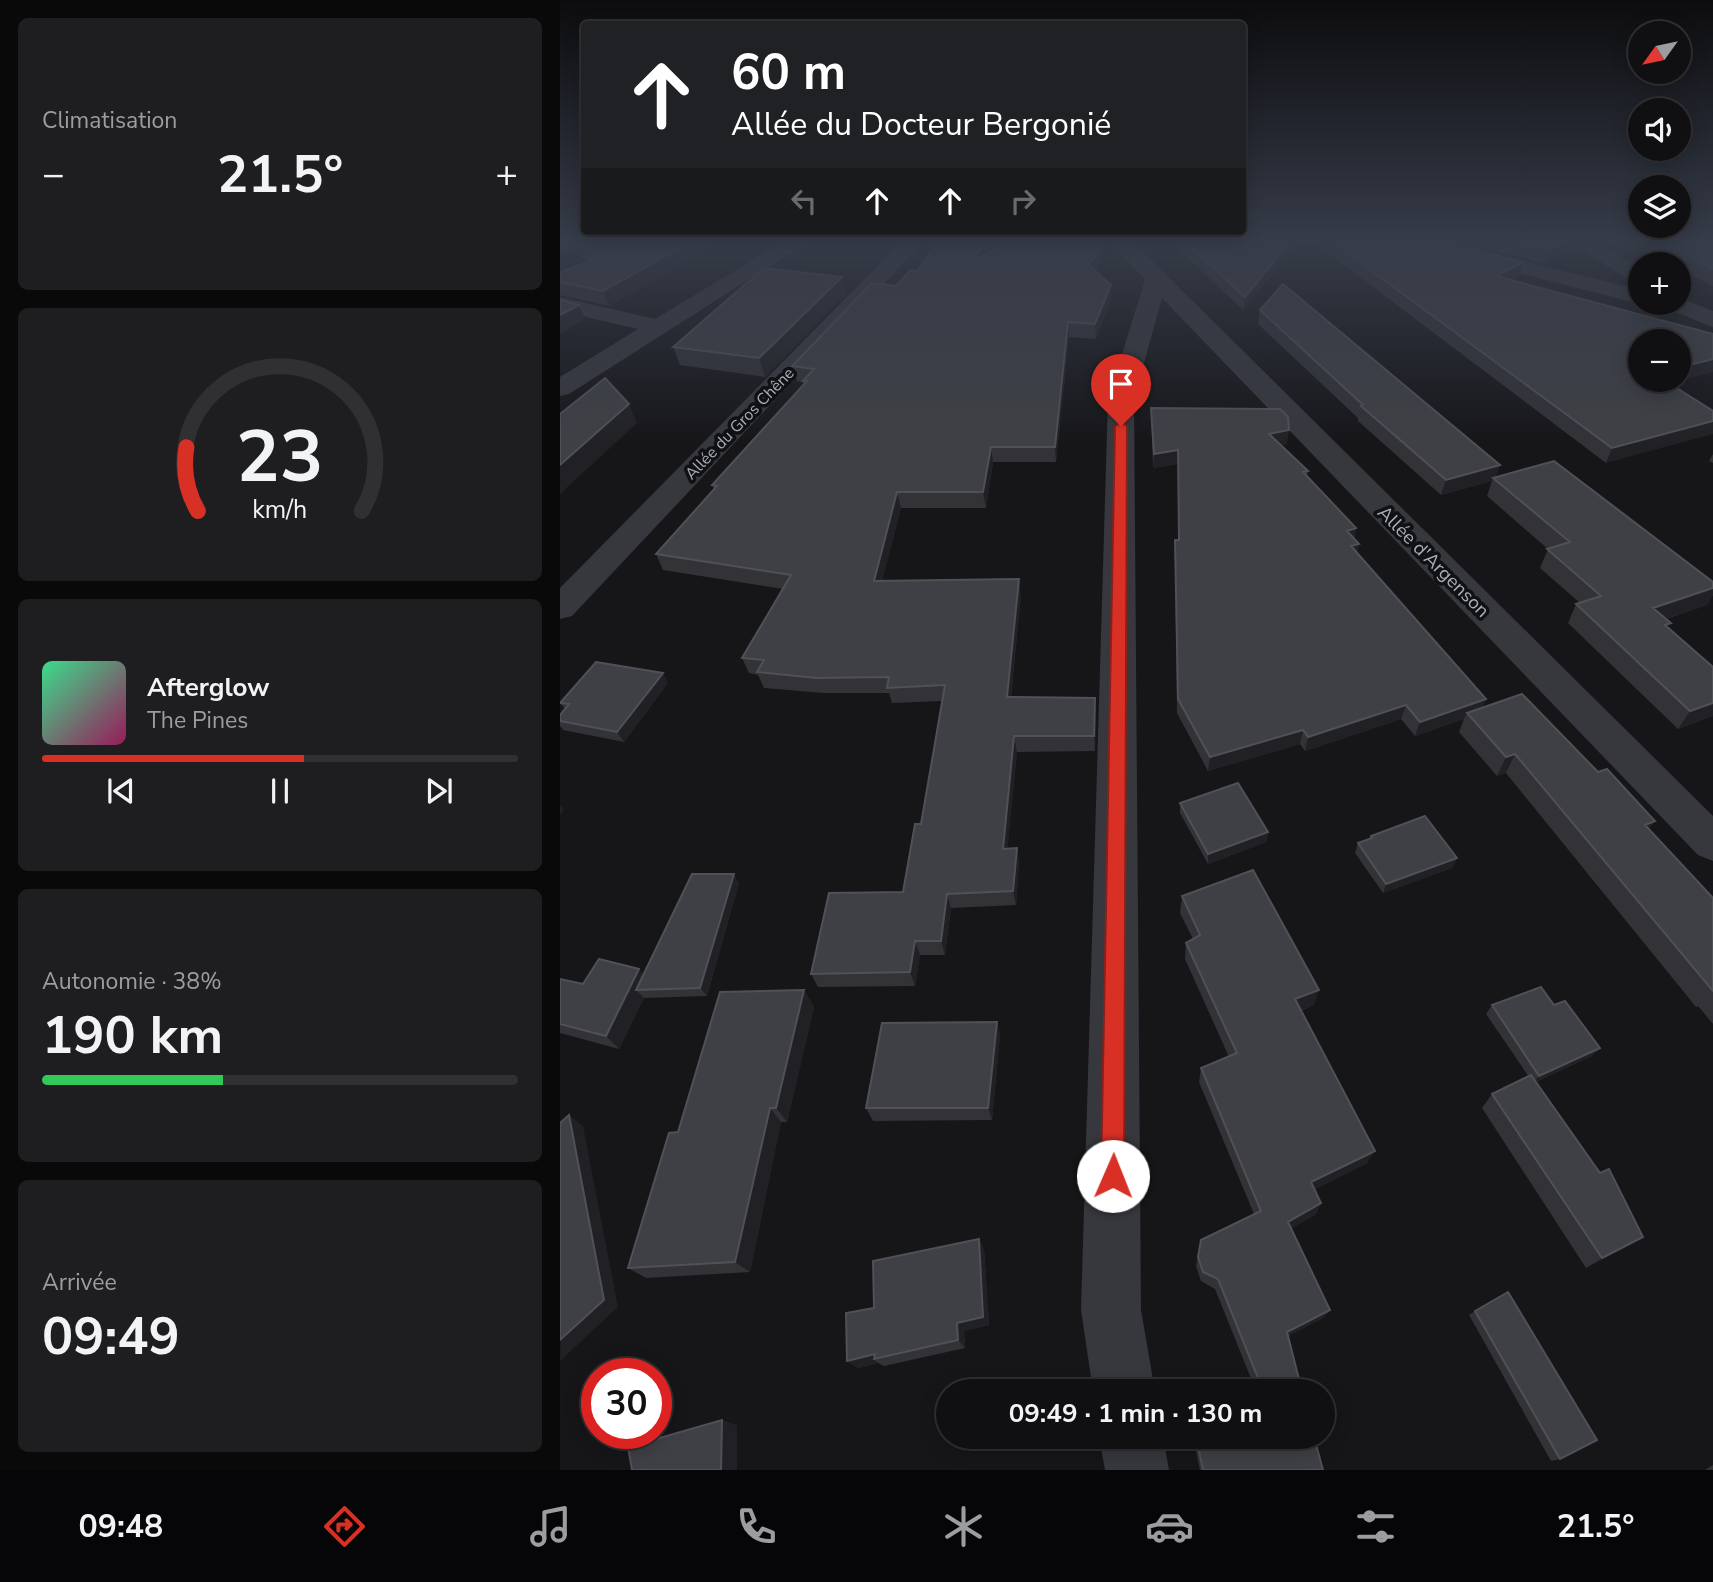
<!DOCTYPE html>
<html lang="fr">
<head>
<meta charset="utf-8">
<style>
	body { margin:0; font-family:"Nunito Sans",sans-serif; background:#1e1e21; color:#f1f3f6; height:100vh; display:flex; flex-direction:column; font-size:26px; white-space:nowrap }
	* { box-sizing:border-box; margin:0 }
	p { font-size:23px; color:#9c9da0 }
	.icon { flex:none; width:38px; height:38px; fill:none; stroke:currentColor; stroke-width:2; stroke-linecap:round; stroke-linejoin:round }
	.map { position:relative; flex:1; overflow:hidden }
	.panel { display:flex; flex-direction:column; gap:18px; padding:18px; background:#09090a; width:560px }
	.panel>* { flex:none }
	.guide { position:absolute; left:21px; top:21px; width:665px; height:214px; border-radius:7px; box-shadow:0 4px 18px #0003,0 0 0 2px #303033; background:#202124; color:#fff; overflow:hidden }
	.needle { width:46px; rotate:237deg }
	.fabs { position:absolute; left:1068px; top:21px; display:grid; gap:14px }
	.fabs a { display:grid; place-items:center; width:63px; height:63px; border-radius:50%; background:#101013; box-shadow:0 4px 18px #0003,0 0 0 2px #303033; font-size:35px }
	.speed { position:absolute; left:21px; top:1358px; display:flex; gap:14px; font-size:35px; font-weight:700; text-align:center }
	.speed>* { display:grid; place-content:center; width:91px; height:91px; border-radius:50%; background:#101013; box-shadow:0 4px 18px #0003,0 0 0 2px #303033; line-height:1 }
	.speed .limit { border:10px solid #d22; background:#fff; color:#111 }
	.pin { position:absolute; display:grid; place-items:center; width:60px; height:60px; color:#fff; margin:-72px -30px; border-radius:50% 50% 50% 0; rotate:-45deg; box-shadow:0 0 7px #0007 }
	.pin .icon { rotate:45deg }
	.me { position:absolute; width:77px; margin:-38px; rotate:1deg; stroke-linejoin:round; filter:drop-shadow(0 0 5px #0008) }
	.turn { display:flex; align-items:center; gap:24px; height:147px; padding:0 35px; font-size:32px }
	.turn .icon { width:91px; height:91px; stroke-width:2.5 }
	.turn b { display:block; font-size:49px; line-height:60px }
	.lanes { display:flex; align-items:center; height:66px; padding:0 35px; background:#0003; justify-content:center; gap:35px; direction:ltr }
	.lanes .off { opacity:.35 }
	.big { font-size:52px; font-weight:700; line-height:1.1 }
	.panel .tile { flex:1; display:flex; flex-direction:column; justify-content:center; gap:10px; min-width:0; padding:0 24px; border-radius:10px; background:#1e1e21 }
	.panel .dial { align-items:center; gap:0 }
	.dial svg { height:182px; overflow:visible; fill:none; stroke:#303033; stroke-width:7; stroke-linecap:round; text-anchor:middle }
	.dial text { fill:#f1f3f6; stroke:none }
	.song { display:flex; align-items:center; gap:21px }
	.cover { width:84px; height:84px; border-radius:10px; background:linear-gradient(135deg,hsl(150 70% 55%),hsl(330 70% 35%)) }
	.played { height:7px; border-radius:4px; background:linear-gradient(90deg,#d93025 55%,#303033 55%) }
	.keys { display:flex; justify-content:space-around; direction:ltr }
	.heat { display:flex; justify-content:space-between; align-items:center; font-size:38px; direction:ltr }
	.charge { height:10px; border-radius:5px; background:linear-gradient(90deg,#34c759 38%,#303033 0) }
	.trip { position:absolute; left:376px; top:1379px; width:399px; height:70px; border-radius:35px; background:#101013; box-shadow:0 4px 18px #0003,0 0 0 2px #303033; font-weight:700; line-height:70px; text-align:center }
	.menu { display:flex; height:112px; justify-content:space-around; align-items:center; background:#060608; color:#9c9da0 }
	.menu .icon { width:49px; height:49px }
	.menu .current { color:#d93025 }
	.menu b { font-size:32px; color:#f1f3f6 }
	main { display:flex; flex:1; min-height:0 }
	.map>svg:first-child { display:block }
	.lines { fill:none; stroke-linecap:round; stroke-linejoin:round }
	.minor { fill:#37383e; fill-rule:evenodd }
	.tertiary { fill:#37383e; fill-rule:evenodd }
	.wall { fill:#323237 }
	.shaded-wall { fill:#212125 }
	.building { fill:#3f4045; stroke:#4f5157; stroke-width:2 }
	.route { fill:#d93025; stroke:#8d1f18; stroke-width:2 }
	.labels { text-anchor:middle; stroke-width:7; stroke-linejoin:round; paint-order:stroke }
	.far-street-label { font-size:16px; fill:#a8aeb9; stroke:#111114 }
	.street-label { font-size:19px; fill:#a8aeb9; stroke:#111114 }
</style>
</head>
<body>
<main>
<section class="panel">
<div class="tile"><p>Climatisation</p>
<div class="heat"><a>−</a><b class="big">21.5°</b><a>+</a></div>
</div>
<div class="tile dial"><svg viewBox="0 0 100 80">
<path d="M14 69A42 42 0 1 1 86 69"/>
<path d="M14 69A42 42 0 0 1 9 41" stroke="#d93025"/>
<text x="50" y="56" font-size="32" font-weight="700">23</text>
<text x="50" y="72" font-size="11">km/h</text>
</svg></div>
<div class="tile">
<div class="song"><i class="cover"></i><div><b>Afterglow</b><p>The Pines</p></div></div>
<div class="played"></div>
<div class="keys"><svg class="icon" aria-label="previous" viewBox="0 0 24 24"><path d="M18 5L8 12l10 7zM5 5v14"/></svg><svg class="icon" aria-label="pause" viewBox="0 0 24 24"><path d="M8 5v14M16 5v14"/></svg><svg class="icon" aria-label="next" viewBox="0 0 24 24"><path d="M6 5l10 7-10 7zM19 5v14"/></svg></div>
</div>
<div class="tile"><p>Autonomie · 38%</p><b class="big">190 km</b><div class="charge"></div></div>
<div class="tile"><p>Arrivée</p><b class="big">09:49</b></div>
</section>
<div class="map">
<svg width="1153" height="1470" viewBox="0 0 1153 1470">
	<rect width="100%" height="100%" fill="#161619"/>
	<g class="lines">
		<path class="minor" d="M 229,238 L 254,238 L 9,394 L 0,396 L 0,377 L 78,329 L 0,311 L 0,297 L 95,319 Z
			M 345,238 L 367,238 L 12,616 L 0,619 L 0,588 Z
			M 547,238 L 569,238 L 1153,816 L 1153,861 L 1138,855 L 602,298 L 574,399 L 581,1310 L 595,1391 L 533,1391 L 521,1310 L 548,399 L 585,280 Z
			M 835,238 L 871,238 L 1080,290 L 1080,303 L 1084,303 L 1080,304 L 838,242 Z
			M 539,1437 L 603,1437 L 609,1470 L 545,1470 Z"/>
		<path class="tertiary" d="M 1003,238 L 1028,238 L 1080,268 L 1080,284 L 1072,282 Z
			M 1118,297 L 1153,311 L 1153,327 L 1105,308 L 1101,303 L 1118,303 Z"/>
	</g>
	<path class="wall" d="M 0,238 L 165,238 L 165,239 L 49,306 L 0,295 L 0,272 L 28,262 L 29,261 L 24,260 L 0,269 Z
		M 607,238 L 741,238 L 683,310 Z
		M 748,238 L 802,238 L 815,241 L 811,238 L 867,238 L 963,262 L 959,276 L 951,280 L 1110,383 L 1046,463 Z
		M 882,238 L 1018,238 L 1014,248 L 984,263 Z
		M 1063,238 L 1153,238 L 1153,286 L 1118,268 L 1118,264 L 1112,264 Z
		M 427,253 L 541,264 L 535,270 L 551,285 L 551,299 L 536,339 L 509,337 L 496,462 L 433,462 L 426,508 L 341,508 L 322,581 L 461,595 L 451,697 L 536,713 L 535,751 L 457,752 L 447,849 L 457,848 L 459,863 L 456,905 L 391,908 L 385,955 L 360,955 L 355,986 L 258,987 L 251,974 L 343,892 L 361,824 L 382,701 L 332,703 L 329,693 L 263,693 L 204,688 L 198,675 L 189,673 L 182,658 L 223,589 L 103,570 L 96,554 L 154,489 L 152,485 L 244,385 L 243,382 L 237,381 L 232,366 L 336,286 L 357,271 Z
		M 286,294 L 205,377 L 120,365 L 113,347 Z
		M 700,310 L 936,477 L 1153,588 L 1153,595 L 1147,605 L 1106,619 L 1108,628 L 1153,667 L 1153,716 L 1118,729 L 1008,623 L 1016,604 L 1020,603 L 980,568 L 988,549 L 927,496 L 932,481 L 881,495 L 798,421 L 798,418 L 698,324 Z
		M 591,408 L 727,444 L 721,445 L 748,471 L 747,477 L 796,528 L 794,539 L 799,544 L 797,552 L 926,699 L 922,707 L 1089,830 L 1153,898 L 1153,1024 L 1138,1006 L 1136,1007 L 946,773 L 937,776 L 899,732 L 904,719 L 855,736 L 841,719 L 745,751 L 740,744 L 648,771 L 617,713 L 615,555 L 615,540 L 618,540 L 618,464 L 593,468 Z
		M 1153,454 L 1153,463 L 1149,461 Z
		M 108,683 L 64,742 L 3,730 L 0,726 L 0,715 L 5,709 L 0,703 Z
		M 620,803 L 708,832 L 706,842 L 648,864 L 620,813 Z
		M 811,836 L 897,858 L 892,868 L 823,893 L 795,853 L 798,843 L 809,839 Z
		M 179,883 L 147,996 L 84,998 L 59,1049 L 0,1033 L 0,979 L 23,984 L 83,975 Z
		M 622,896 L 754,1005 L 741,1011 L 807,1163 L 755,1189 L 761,1203 L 755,1215 L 731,1228 L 770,1310 L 763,1318 L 728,1336 L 742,1391 L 694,1386 L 655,1289 L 641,1281 L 636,1266 L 641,1240 L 694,1214 L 639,1082 L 641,1068 L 669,1057 L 625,959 L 626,943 L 633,939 L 620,913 Z
		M 244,990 L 254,1007 L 227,1122 L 221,1122 L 190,1272 L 86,1278 L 68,1268 L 118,1132 Z
		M 932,1005 L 994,1005 L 1032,1056 L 976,1082 L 1066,1247 L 1026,1268 L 922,1108 L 932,1094 L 969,1077 L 926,1014 Z
		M 437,1022 L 440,1036 L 432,1120 L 313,1121 L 306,1108 Z
		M 424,1249 L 429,1325 L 404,1331 L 405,1348 L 324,1366 L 318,1363 L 298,1368 L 287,1361 L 314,1308 Z
		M 915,1311 L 1000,1459 L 991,1461 L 909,1315 Z
		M 633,1437 L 754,1437 L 763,1470 L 640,1470 Z
		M 1153,1465 L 1153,1470 L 1145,1470 Z"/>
	<path class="shaded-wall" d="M 138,238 L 165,239 L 49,306 L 43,291 Z
		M 427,238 L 437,238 L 413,276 L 411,262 Z
		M 733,238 L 741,238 L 683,310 L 685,297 Z
		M 1013,238 L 1018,238 L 1014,248 L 984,263 L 988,250 Z
		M 18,246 L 24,260 L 0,269 L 0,253 Z
		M 541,250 L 541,264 L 528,278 L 528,264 Z
		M 963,262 L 959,276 L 932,289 L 936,276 Z
		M 282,277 L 286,294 L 205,377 L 199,358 Z
		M 551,285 L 551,299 L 536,339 L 535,324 Z
		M 19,305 L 25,319 L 0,334 L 0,315 Z
		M 508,322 L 509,337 L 496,462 L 495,447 Z
		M 1153,359 L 1153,372 L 1089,389 L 1093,380 L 1118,380 L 1118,368 Z
		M 69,404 L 77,423 L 0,494 L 0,465 Z
		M 1153,421 L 1153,434 L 1046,463 L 1052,448 Z
		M 729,430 L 727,444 L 707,448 L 709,434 Z
		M 431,447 L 433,462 L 426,508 L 423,492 Z
		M 618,450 L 618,464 L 593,468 L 594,454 Z
		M 940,465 L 935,480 L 933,478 L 932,481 L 881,495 L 886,480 Z
		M 337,492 L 341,508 L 318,597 L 314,581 Z
		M 796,528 L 793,543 L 787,531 Z
		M 799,544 L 795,558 L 791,546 Z
		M 459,579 L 461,595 L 449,713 L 447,697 Z
		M 1153,588 L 1153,595 L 1147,605 L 1083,626 L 1093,608 Z
		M 103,673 L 108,683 L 64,742 L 57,732 Z
		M 535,698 L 536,713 L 535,751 L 534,736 Z
		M 926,699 L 920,713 L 907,713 L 904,719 L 855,736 L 860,722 Z
		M 1153,703 L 1153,716 L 1118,729 L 1130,711 Z
		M 846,705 L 841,719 L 745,751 L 748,737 Z
		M 743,730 L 740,744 L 648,771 L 650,757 Z
		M 454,736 L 457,752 L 446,864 L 443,849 Z
		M 955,754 L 946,773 L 937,776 L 946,757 Z
		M 0,804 L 4,810 L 0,815 Z
		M 1095,821 L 1082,839 L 1085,825 Z
		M 708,832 L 706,842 L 648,864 L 648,854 Z
		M 457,848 L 459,863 L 456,905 L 453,891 Z
		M 897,858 L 892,868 L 823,893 L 826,884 Z
		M 174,874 L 179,883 L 147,996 L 140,988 Z
		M 387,894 L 391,908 L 385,955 L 381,941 Z
		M 355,941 L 360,955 L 355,986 L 350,972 Z
		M 79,969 L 91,983 L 76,990 L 84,998 L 59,1049 L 46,1036 Z
		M 244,990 L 254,1007 L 227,1122 L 216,1108 Z
		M 759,990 L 754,1005 L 730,1015 L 735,999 Z
		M 437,1022 L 440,1036 L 432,1120 L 428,1108 Z
		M 1040,1048 L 1032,1056 L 973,1083 L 979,1076 Z
		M 210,1108 L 221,1122 L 190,1272 L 175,1262 Z
		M 9,1115 L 23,1126 L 58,1307 L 0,1361 Z
		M 815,1151 L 807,1163 L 746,1193 L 751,1182 Z
		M 761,1203 L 755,1215 L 723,1233 L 728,1222 Z
		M 1083,1237 L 1066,1247 L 1026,1268 L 1042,1258 Z
		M 419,1239 L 424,1249 L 429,1325 L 404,1331 L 405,1348 L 398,1340 L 397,1323 Z
		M 770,1310 L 763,1318 L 721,1340 L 727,1332 Z
		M 315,1354 L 314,1359 L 318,1363 L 298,1368 L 287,1361 Z
		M 162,1420 L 177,1425 L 177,1470 L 161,1470 Z"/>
	<path class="building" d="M 0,238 L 138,238 L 43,291 L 0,282 L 0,272 L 28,262 L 32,256 L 29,249 L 18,246 L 0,253 Z
		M 381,238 L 427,238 L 411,262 L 456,238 L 530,238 L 541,250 L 528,264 L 551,285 L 535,324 L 508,322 L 495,447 L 431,447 L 423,492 L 337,492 L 314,581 L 459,579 L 447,697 L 535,698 L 534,736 L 454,736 L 443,849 L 457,848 L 453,891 L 387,894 L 381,941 L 355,941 L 350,972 L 251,974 L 269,893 L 343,892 L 355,824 L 361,824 L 385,685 L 327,688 L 329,677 L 257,678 L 197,672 L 204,660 L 182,658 L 231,575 L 96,554 L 157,486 L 152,485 L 247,381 L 243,381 L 254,369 L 232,366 L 312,283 L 336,286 L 350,270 L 357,271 Z
		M 621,238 L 733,238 L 685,297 Z
		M 767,238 L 802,238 L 847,249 L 831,238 L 867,238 L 963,262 L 936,276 L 1153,334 L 1153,359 L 1118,368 L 1118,341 L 1080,341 L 1080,380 L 1104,380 L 1153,411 L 1153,421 L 1052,448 Z
		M 939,238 L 1013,238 L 988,250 Z
		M 1093,238 L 1153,238 L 1153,269 Z
		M 204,268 L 282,277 L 199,358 L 113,347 Z
		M 723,284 L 940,465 L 886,480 L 801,406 L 803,405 L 700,310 Z
		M 0,300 L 19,305 L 0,315 Z
		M 45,378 L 69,404 L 0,465 L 0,414 Z
		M 591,408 L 720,409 L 728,417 L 729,430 L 709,434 L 748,471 L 743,472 L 796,528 L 787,531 L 799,544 L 791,546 L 926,699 L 860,722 L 846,705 L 748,737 L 743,730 L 650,757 L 618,699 L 615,540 L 619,540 L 618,450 L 594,454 Z
		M 994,461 L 1153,582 L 1153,588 L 1093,608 L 1111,623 L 1105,625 L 1153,667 L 1153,703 L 1130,711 L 1016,604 L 1041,596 L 987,549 L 1010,542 L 933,478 Z
		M 36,662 L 103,673 L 57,732 L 0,721 L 0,715 L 9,704 L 0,703 Z
		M 962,694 L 1038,772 L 1047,769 L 1095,821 L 1085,825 L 1153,898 L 1153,991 L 955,754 L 946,757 L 907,713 Z
		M 678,783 L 708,832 L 648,854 L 620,803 Z
		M 865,816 L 897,858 L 826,884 L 798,843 L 812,838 L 811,836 Z
		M 693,870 L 759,990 L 735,999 L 815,1151 L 751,1182 L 761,1203 L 728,1222 L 770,1310 L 727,1332 L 742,1391 L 683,1391 L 700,1383 L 658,1279 L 643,1272 L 638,1257 L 641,1240 L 701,1211 L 641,1068 L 677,1053 L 626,943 L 640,935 L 622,896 Z
		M 132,874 L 174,874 L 140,988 L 76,990 Z
		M 39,959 L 79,969 L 46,1036 L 0,1024 L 0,979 L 23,984 Z
		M 981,987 L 994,1005 L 1005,1001 L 1040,1048 L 979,1076 L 932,1005 Z
		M 244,990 L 216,1108 L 210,1108 L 175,1262 L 68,1268 L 109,1133 L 118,1132 L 160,992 Z
		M 437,1022 L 428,1108 L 306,1108 L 322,1023 Z
		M 971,1075 L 1040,1173 L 1049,1169 L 1083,1237 L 1042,1258 L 932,1094 Z
		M 9,1115 L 44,1300 L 0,1340 L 0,1123 Z
		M 419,1239 L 423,1317 L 397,1323 L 398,1340 L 314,1359 L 315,1354 L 287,1361 L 286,1313 L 314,1308 L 313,1261 Z
		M 948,1292 L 1037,1440 L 1000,1459 L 915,1311 Z
		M 162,1420 L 161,1470 L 72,1470 L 68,1447 Z
		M 636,1437 L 754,1437 L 763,1470 L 643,1470 Z"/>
	<linearGradient id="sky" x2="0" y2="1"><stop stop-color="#0c0c0e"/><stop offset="0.54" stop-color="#363c49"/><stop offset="1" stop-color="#363c49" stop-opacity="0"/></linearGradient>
	<rect width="1153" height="444" fill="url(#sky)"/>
	<path class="route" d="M 561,422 L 567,426 L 564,1176 L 561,1184 L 553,1187 L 545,1184 L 541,1176 L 555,426 Z"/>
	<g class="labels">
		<g class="far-street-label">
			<text transform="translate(179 423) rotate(-46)" y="6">Allée du Gros Chêne</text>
		</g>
		<g class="street-label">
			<text transform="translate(874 561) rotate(45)" y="7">Allée d'Argenson</text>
		</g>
	</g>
</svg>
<div class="fabs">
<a><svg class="needle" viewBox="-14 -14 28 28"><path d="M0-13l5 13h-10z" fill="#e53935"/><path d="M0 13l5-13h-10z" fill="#9c9da0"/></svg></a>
<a><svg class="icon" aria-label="sound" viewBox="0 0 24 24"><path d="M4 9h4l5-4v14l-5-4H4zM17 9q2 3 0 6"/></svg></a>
<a><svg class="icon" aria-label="layers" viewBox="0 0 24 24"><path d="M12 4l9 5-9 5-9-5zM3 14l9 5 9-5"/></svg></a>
<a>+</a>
<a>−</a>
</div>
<div class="speed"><div class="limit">30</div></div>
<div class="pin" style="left:561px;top:426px;background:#d93025"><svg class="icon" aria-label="arrive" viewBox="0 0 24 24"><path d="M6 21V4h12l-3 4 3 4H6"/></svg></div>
<svg class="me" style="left:553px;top:1176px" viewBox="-20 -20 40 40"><circle r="19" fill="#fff"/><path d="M0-13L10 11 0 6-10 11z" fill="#d93025"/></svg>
<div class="trip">09:49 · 1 min · 130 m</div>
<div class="guide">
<div class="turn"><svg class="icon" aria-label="ahead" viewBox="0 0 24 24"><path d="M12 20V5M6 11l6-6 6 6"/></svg><div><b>60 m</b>Allée du Docteur Bergonié</div></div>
<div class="lanes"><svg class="icon off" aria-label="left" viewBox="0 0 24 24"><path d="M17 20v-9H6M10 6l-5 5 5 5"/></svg><svg class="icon" aria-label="ahead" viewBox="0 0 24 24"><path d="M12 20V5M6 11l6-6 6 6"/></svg><svg class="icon" aria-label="ahead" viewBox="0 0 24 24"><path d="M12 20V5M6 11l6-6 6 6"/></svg><svg class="icon off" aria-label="right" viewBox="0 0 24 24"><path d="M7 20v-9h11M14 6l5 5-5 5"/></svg></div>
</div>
</div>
</main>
<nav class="menu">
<b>09:48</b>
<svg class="icon current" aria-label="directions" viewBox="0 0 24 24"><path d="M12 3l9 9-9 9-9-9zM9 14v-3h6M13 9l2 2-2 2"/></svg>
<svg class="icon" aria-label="music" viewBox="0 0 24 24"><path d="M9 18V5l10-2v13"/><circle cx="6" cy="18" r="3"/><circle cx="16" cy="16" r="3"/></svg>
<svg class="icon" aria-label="phone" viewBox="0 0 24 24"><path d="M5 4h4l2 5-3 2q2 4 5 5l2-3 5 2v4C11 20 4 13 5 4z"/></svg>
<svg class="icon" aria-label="climate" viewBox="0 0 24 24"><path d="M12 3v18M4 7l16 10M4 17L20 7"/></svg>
<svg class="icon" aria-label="car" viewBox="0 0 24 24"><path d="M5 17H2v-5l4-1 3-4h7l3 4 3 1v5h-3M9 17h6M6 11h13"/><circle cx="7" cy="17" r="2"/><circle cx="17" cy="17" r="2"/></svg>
<svg class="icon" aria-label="filters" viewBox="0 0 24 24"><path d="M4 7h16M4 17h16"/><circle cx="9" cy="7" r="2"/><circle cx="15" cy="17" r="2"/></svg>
<b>21.5°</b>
</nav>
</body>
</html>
